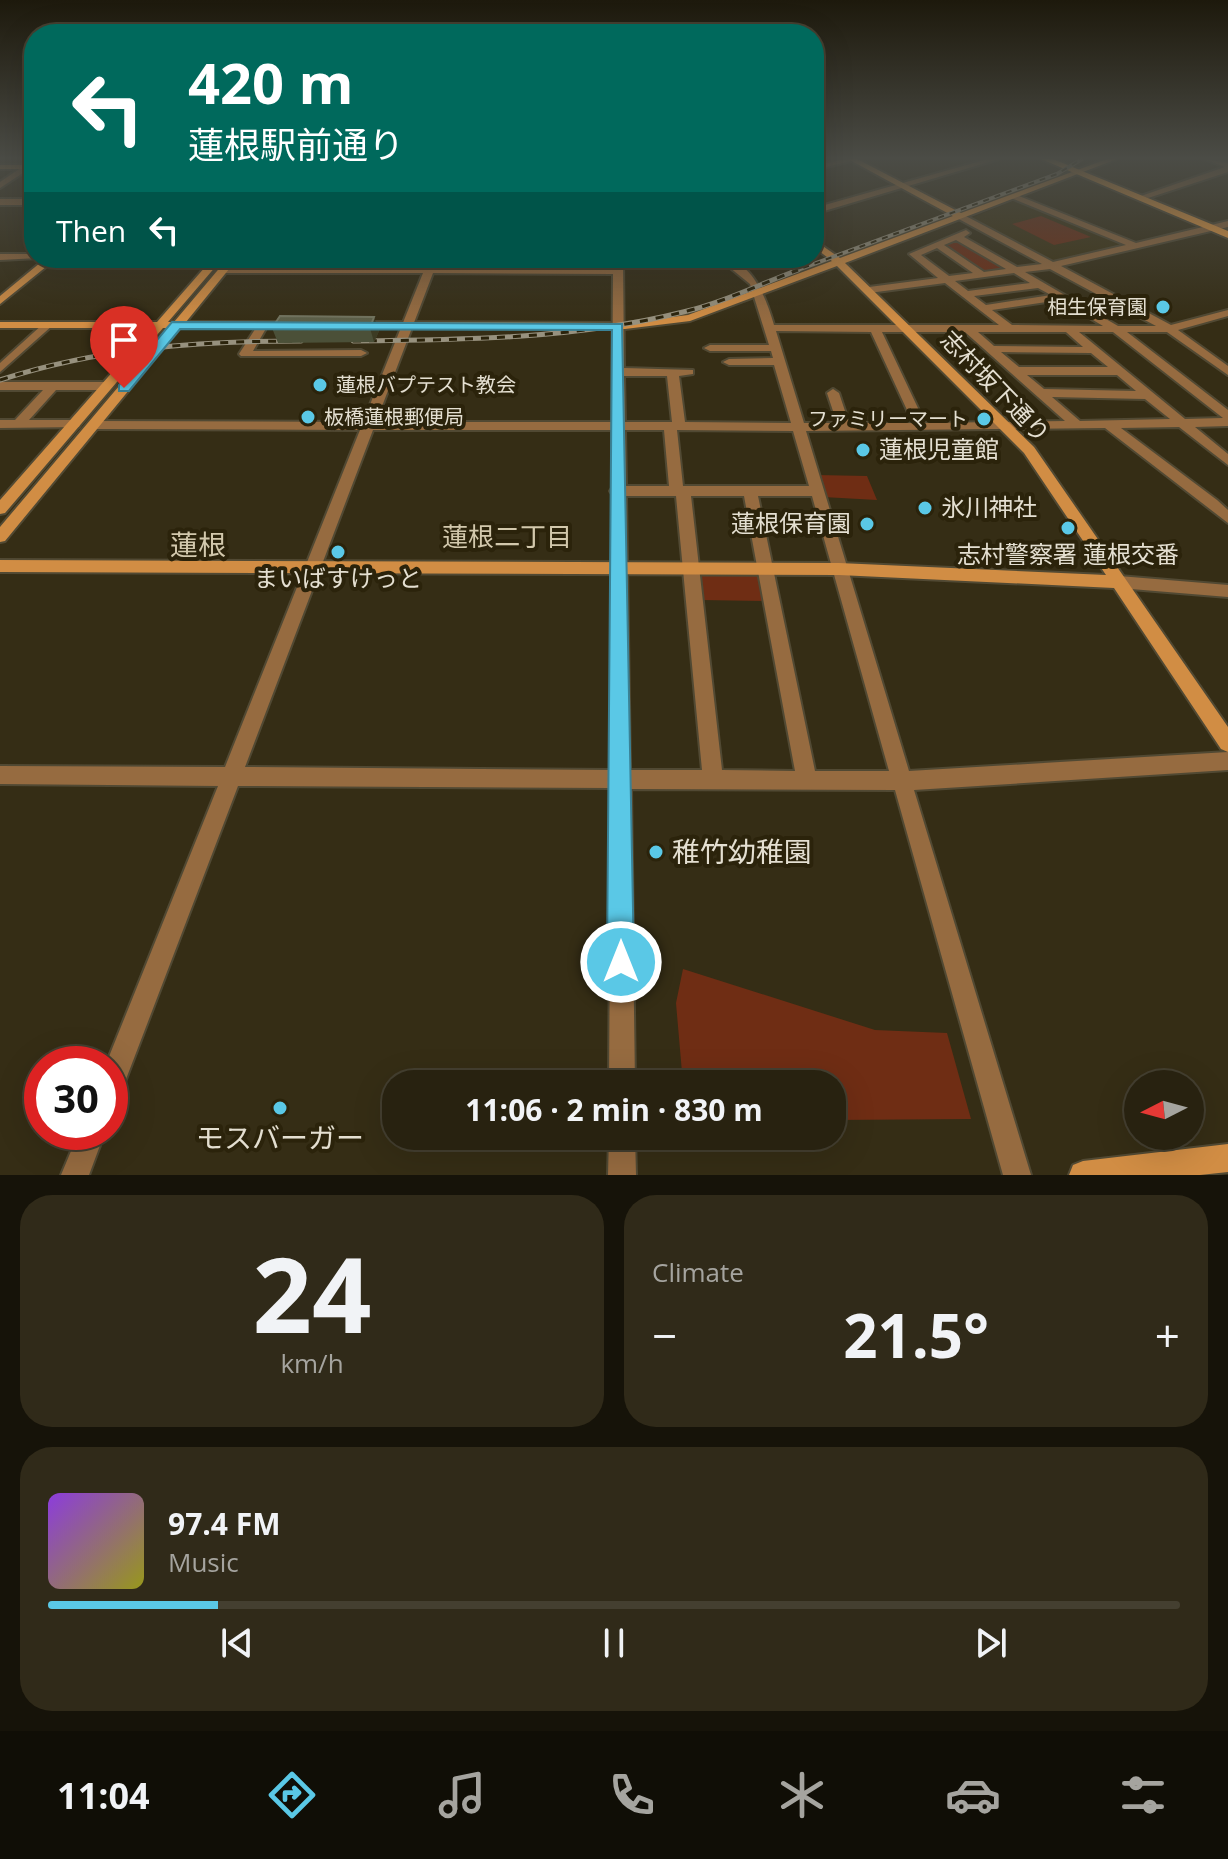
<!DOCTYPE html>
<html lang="en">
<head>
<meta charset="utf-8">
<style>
	body { margin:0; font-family:"Open Sans","Noto Sans JP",sans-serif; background:#302a19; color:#f1f3f6; height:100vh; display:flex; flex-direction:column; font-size:30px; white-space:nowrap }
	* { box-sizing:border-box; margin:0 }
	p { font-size:26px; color:#a5a49f }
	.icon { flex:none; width:44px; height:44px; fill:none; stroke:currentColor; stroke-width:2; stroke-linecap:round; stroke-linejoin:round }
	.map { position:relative; height:1175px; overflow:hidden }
	.panel { display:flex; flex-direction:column; gap:20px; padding:20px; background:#161309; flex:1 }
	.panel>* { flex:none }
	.banner { position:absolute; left:24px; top:24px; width:800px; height:244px; border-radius:32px; box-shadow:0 8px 32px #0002,0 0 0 2px #443f30; background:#00695c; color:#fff; overflow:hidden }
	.needle { width:52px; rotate:264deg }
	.tools { position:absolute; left:1124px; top:1070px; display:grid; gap:16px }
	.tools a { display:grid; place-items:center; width:80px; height:80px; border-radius:50%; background:#282210; box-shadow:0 8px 32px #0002,0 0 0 2px #443f30; font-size:40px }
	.speed { position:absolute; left:24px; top:1046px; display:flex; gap:16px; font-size:40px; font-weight:700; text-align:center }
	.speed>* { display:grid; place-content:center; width:104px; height:104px; border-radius:50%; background:#282210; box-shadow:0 8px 32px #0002,0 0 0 2px #443f30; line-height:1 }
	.speed .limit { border:12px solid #d22; background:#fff; color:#111 }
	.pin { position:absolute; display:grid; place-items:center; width:68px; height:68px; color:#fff; margin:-82px -34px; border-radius:50% 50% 50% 0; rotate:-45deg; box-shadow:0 0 8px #0007 }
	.pin .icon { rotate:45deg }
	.me { position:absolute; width:88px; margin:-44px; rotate:0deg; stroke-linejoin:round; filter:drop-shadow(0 0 6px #0008) }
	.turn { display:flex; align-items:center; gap:28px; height:168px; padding:0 32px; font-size:36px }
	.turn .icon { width:104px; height:104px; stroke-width:2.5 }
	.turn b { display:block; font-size:56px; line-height:68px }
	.then { display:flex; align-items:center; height:76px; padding:0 32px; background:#0003; gap:16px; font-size:30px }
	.big { font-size:60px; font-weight:700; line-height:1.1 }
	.panel .widget { flex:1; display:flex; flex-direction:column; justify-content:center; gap:12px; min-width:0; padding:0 28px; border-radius:32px; background:#302a19 }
	.panel .dial { align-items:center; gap:0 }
	.dial b { font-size:104px; line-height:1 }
	.song { display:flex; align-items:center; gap:24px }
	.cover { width:96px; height:96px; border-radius:12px; background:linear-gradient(135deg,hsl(270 70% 55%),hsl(60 70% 35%)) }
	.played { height:8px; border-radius:4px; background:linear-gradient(90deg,#5ac8e6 15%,#443f30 15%) }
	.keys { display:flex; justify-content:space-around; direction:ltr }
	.heat { display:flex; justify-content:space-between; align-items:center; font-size:44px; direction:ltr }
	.panel .tiles { flex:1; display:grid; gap:20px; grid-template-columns:1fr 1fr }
	.widget:last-child { grid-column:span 2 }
	.trip { position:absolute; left:382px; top:1070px; width:464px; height:80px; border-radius:32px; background:#282210; box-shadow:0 8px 32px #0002,0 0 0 2px #443f30; font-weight:700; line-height:80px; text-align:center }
	.menu { display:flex; height:128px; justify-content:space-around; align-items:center; background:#100e06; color:#a5a49f }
	.menu .icon { width:56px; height:56px }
	.menu .active { color:#5ac8e6 }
	.menu b { font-size:36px; color:#f1f3f6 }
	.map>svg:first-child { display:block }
	.built { fill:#3d3313 }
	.green { fill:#6f2d14 }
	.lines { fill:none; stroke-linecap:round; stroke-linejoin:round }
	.street-casing { stroke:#514933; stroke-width:4 }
	.secondary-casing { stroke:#514933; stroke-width:4 }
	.primary-casing { stroke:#514933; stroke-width:4 }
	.street { fill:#966b40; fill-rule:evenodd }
	.secondary { fill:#d18d44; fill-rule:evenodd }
	.primary { fill:#fea643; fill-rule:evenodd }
	.rail-far1-casing { stroke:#97917e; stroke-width:4 }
	.rail-casing { stroke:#97917e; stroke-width:5 }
	.rail-far1 { stroke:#2b230b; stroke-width:2; stroke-dasharray:6; stroke-linecap:butt }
	.rail { stroke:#2b230b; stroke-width:3; stroke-dasharray:8; stroke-linecap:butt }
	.wall { fill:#4b5038 }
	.shaded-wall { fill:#3c3b23 }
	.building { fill:#5c5f48; stroke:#71735e; stroke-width:2 }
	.route { fill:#5ac8e6; stroke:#3a8296; stroke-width:2 }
	.poi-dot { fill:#5ac8e6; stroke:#2b230b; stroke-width:3 }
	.labels { text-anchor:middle; stroke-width:8; stroke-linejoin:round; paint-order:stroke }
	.far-poi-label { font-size:20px; fill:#e4dfd1; stroke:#2b230b; text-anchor:end }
	.street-label { font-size:24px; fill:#e4dfd1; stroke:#2b230b }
	.poi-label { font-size:24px; fill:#e4dfd1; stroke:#2b230b; text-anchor:start }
	.neighbourhood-label { font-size:26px; fill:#d2c8ac; stroke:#2b230b }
	.quarter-label { font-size:28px; fill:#d2c8ac; stroke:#2b230b }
	.near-poi-label { font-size:28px; fill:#e4dfd1; stroke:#2b230b; text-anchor:start }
</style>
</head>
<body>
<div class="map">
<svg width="1228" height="1175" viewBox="0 0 1228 1175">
	<rect width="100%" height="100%" fill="#352d15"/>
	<path class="built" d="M 1018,199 L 1128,245 L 1052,263 L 969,219 Z
		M 391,258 L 590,258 L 590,269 L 386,269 Z"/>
	<path class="green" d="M 1041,216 L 1091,237 L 1054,245 L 1012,224 Z
		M 954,239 L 1005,268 L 1006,270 L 983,273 L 940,245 Z
		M 464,258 L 568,258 L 556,261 L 554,266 L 462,266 Z
		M 816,475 L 867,476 L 877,500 L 823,497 Z
		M 704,574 L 757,575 L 761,577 L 765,601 L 700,600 L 698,577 Z
		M 683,969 L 875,1030 L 947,1033 L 971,1119 L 832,1120 L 832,1084 L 683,1084 L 676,1003 Z"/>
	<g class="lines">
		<defs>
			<path id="street" d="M 846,159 L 859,159 L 814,170 L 814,166 Z
				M 988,159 L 999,159 L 814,214 L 814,208 Z
				M 1204,159 L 1228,163 L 1228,172 L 1148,198 L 1141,196 L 1225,167 Z
				M 25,165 L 32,167 L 0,188 L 0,182 Z
				M 1014,194 L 1136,243 L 1228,221 L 1228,227 L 1061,266 L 1171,325 L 1228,310 L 1228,316 L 1178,330 L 1228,366 L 1228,375 L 1167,332 L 1127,332 L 1228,410 L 1228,426 L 1195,427 L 1228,454 L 1228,465 L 1179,427 L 1121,428 L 1217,500 L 1228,510 L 1228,523 L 1105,428 L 806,431 L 909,771 L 1228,752 L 1228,770 L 914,790 L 1031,1175 L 1003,1175 L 895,790 L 631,789 L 635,1084 L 609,1084 L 611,788 L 238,786 L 123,1087 L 119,1096 L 110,1100 L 110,1064 L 106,1064 L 218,786 L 0,784 L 0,766 L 225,767 L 360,430 L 93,429 L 87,425 L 93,421 L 363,422 L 423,273 L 223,273 L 220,272 L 220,268 L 613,268 L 613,258 L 623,258 L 624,368 L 693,370 L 693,374 L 679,376 L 685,422 L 791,423 L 774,365 L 729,365 L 723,362 L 729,359 L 773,358 L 771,351 L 710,351 L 704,348 L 710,345 L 769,345 L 750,284 L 718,258 C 752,258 766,298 774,325 L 999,325 L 945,283 L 869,293 L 864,290 L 869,287 L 938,278 L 909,254 L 966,230 L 970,233 L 964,237 L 1017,267 L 1042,264 L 957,218 L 957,214 L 960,213 L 1053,262 L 1126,245 L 1011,198 ZM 956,240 L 1006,269 L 984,272 L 944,245 ZM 937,248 L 973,273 L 949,276 L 921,255 ZM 1050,269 L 1156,326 L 1118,326 L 1025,272 ZM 433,273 L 613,274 L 612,422 L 376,422 ZM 1014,273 L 1030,283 L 968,291 L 955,281 ZM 1038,288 L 1051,295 L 986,305 L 974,296 ZM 1060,300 L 1103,326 L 1012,325 L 992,310 ZM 776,331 L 871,332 L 913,423 L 849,423 L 839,393 L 833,389 L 827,393 L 837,423 L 804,423 ZM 882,332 L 965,332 L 1065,421 L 925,423 ZM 978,332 L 1066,332 L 1083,347 L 994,346 ZM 1079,332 L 1113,332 L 1223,418 L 1185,419 ZM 1001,352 L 1091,353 L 1108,367 L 1019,367 ZM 1027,375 L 1117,375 L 1136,391 L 1044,389 ZM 624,376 L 667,376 L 672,422 L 625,422 ZM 1052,397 L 1145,399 L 1170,419 L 1080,421 ZM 373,430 L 612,430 L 612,488 L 610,491 L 612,494 L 611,770 L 245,767 ZM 625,430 L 664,430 L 669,486 L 626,486 ZM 677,430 L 793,431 L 809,486 L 683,486 ZM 626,496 L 676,496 L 702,770 L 630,770 ZM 691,496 L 744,496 L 795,771 L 722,770 ZM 758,496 L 812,496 L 889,771 L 815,771 Z
				M 0,199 L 34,199 L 34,205 L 0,205 Z
				M 0,254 L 34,254 L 34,258 L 38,258 L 0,260 Z
				M 263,322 L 268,325 L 253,351 L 361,350 L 367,353 L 361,356 L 241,356 L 239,354 L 259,323 Z
				M 44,323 L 53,325 L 0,372 L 0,363 Z
				M 0,382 L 107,382 L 113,386 L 107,390 L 56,390 L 29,420 L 74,420 L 80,424 L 79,427 L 0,428 L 0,420 L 15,420 L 43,390 L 0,390 Z
				M 1119,576 L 1228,585 L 1228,597 L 1119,588 L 1111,582 Z
				M 79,1132 L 105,1132 L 89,1175 L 61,1175 Z
				M 609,1136 L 635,1136 L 636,1175 L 608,1175 Z"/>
			<path id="secondary" d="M 848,159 L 857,159 L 961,213 L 1107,159 L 1117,159 L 845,263 L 1034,447 L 1228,727 L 1228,752 L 1221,749 L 1114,588 L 839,575 L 0,572 L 0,560 L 839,563 L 1106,575 L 1024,453 L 837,266 L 690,321 L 625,329 L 358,328 L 353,325 L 358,322 L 625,323 L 688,315 L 832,261 L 814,247 L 814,240 L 840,258 L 953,216 Z
				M 0,165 L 34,165 L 34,169 L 0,169 Z
				M 46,258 L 57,258 L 0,304 L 0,296 Z
				M 213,258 L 223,258 L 168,322 L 174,322 L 228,258 L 238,258 L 186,322 L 294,322 L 298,323 L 298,327 L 180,328 L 5,541 L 0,542 L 0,527 L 168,328 L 163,328 L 5,513 L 0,514 L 0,500 L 151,328 L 0,328 L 0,322 L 157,322 Z
				M 1228,1144 L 1228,1172 L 1200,1175 L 1069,1175 L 1073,1165 L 1083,1161 Z"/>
			<path id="primary" d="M 1041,159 L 1053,159 L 1228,231 L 1228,238 Z"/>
		</defs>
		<use href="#street" class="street-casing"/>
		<use href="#secondary" class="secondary-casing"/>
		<use href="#primary" class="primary-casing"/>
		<use href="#street" class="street"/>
		<use href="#secondary" class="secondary"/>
		<use href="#primary" class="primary"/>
		<defs>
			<path id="rail-far1" d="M 792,272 L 1057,174 L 1082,159"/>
			<path id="rail" d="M 353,341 C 462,340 576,339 683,312 C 722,303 760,284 798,270
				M 0,380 C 99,348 197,341 301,341"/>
		</defs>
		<use href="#rail-far1" class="rail-far1-casing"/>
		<use href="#rail" class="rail-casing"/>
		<use href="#rail-far1" class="rail-far1"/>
		<use href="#rail" class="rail"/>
	</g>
	<path class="wall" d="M 374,317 L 379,331 L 374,342 L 278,343 L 272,328 Z"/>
	<path class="shaded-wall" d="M 374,317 L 379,331 L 374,342 L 370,328 Z"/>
	<path class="building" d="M 280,316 L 374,317 L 370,328 L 272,328 Z"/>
	<linearGradient id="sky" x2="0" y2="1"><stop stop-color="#1d190c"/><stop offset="0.49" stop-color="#4b4c46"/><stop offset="1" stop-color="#4b4c46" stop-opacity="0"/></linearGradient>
	<rect width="1228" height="323" fill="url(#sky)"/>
	<path class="route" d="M 172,322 L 622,324 L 634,962 L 630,972 L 621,976 L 611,972 L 607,962 L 612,330 L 180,329 L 129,391 L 119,391 L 119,385 Z"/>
	<g class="poi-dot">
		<circle cx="1163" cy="307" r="8"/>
		<circle cx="320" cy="385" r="8"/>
		<circle cx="308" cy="417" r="8"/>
		<circle cx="984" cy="419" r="8"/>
		<circle cx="863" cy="450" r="8"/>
		<circle cx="925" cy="508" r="8"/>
		<circle cx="867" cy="524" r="8"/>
		<circle cx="1068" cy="528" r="8"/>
		<circle cx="338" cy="552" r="8"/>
		<circle cx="656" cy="852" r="8"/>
		<circle cx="280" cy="1108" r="8"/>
	</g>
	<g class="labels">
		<g class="far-poi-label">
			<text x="1147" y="314">相生保育園</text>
			<text x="336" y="392" text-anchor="start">蓮根バプテスト教会</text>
			<text x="324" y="424" text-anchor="start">板橋蓮根郵便局</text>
			<text x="968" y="426">ファミリーマート</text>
		</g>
		<g class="street-label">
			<text transform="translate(995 387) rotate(46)" y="8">志村坂下通り</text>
		</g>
		<g class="poi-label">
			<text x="879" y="458">蓮根児童館</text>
			<text x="941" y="516">氷川神社</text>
			<text x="851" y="532" text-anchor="end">蓮根保育園</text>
			<text x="1068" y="563" text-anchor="middle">志村警察署 蓮根交番</text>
			<text x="338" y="587" text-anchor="middle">まいばすけっと</text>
		</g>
		<g class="neighbourhood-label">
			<text x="507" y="546">蓮根二丁目</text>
		</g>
		<g class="quarter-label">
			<text x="198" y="555">蓮根</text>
		</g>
		<g class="near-poi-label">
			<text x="672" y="862">稚竹幼稚園</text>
			<text x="280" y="1148" text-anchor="middle">モスバーガー</text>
		</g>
	</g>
</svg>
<div class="tools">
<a><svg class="needle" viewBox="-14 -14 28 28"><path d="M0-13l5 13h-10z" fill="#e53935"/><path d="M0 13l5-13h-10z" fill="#a5a49f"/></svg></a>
</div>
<div class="speed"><div class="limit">30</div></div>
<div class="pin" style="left:124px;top:388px;background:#d93025"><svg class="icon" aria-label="arrive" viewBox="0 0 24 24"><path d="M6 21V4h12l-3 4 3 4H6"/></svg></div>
<svg class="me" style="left:621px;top:962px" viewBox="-20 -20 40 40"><circle r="17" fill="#5ac8e6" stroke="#fff" stroke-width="3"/><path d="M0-11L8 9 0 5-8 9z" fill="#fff"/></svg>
<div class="trip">11:06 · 2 min · 830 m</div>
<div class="banner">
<div class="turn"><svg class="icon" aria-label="left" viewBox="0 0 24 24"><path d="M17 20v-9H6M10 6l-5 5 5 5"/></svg><div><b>420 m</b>蓮根駅前通り</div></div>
<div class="then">Then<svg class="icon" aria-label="left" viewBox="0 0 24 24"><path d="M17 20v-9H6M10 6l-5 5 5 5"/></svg></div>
</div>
</div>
<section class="panel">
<div class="tiles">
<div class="widget dial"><b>24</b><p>km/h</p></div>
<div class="widget"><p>Climate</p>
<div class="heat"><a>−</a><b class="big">21.5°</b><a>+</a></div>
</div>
<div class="widget">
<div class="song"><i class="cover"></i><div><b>97.4 FM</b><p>Music</p></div></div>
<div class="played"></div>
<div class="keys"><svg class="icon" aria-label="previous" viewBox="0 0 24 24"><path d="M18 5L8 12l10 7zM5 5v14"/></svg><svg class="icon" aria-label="pause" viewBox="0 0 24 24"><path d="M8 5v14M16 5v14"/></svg><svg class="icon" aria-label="next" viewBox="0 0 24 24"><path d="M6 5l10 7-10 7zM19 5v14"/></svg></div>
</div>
</div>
</section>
<nav class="menu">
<b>11:04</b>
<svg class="icon active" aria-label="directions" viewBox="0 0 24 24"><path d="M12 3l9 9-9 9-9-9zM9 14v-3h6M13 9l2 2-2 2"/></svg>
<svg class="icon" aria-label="music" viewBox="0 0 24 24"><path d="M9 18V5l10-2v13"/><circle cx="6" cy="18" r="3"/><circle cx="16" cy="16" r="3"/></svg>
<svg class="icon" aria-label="phone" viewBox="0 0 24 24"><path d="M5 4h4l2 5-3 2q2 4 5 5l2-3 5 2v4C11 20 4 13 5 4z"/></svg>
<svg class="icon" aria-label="climate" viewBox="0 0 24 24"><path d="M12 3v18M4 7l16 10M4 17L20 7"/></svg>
<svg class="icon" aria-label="car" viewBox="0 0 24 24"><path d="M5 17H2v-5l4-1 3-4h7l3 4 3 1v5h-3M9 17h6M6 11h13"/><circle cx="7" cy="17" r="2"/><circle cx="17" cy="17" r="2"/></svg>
<svg class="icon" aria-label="filters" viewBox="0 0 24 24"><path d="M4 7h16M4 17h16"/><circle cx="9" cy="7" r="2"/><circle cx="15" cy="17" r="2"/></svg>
</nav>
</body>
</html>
